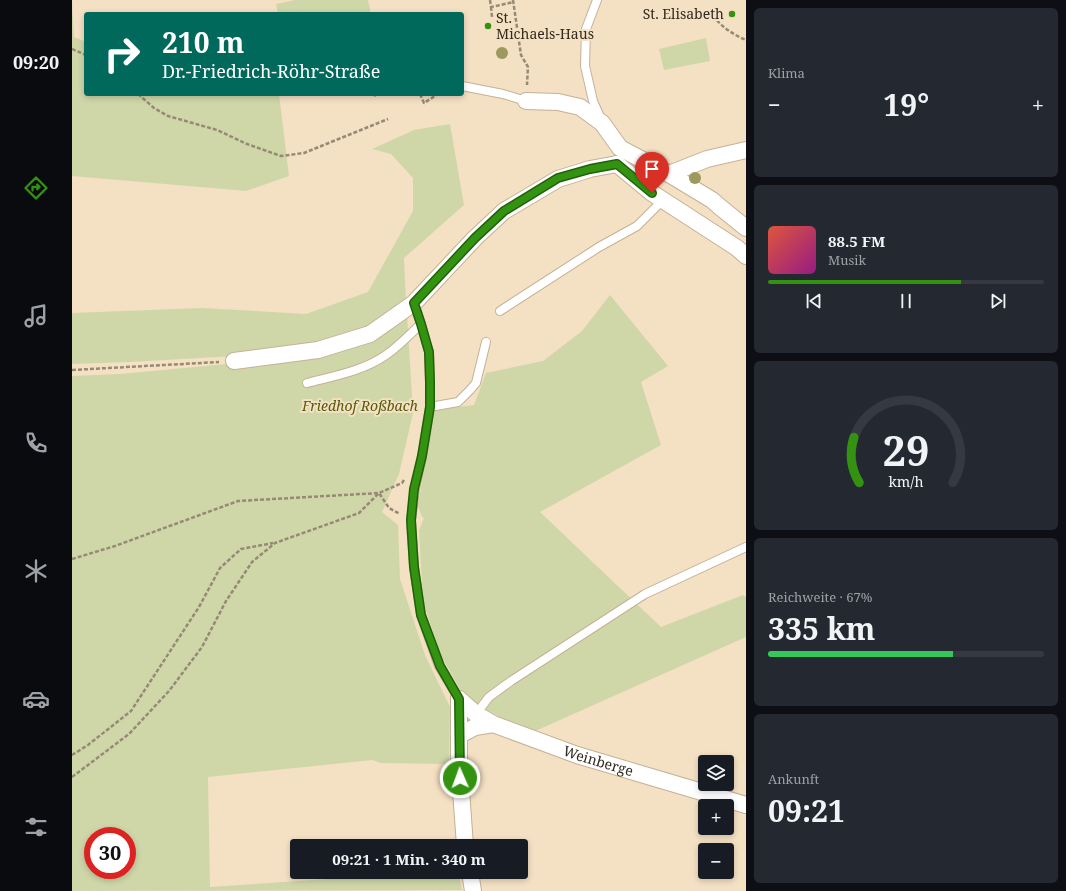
<!DOCTYPE html>
<html lang="de">
<head>
<meta charset="utf-8">
<style>
	body { margin:0; font-family:"Noto Serif",serif; background:#242831; color:#f1f3f6; height:100vh; display:flex; flex-direction:column; font-size:15px; white-space:nowrap }
	* { box-sizing:border-box; margin:0 }
	p { font-size:13px; color:#9ea1a6 }
	.icon { flex:none; width:22px; height:22px; fill:none; stroke:currentColor; stroke-width:2; stroke-linecap:round; stroke-linejoin:round }
	.map { position:relative; flex:1; overflow:hidden }
	.side { display:flex; flex-direction:column; gap:8px; padding:8px; background:#0d0f14; width:320px }
	.side>* { flex:none }
	.hud { position:absolute; left:12px; top:12px; width:380px; height:84px; border-radius:4px; box-shadow:0 2px 6px #0003; background:#00695c; color:#fff; overflow:hidden }
	.fabs { position:absolute; left:626px; top:755px; display:grid; gap:8px }
	.fabs a { display:grid; place-items:center; width:36px; height:36px; border-radius:4px; background:#171b24; box-shadow:0 2px 6px #0003; font-size:20px }
	.speed { position:absolute; left:12px; top:827px; display:flex; gap:8px; font-size:20px; font-weight:700; text-align:center }
	.speed>* { display:grid; place-content:center; width:52px; height:52px; border-radius:50%; background:#171b24; box-shadow:0 2px 6px #0003; line-height:1 }
	.speed .limit { border:6px solid #d22; background:#fff; color:#111 }
	.pin { position:absolute; display:grid; place-items:center; width:34px; height:34px; color:#fff; margin:-41px -17px; border-radius:50% 50% 50% 0; rotate:-45deg; box-shadow:0 0 4px #0007 }
	.pin .icon { rotate:45deg }
	.me { position:absolute; width:44px; margin:-22px; rotate:358deg; stroke-linejoin:round; filter:drop-shadow(0 0 3px #0008) }
	.turn { display:flex; align-items:center; gap:14px; height:84px; padding:0 12px; font-size:18px }
	.turn .icon { width:52px; height:52px; stroke-width:2.5 }
	.turn b { display:block; font-size:28px; line-height:34px }
	.big { font-size:30px; font-weight:700; line-height:1.1 }
	.side .card { flex:1; display:flex; flex-direction:column; justify-content:center; gap:6px; min-width:0; padding:0 14px; border-radius:6px; background:#242831 }
	.side .dial { align-items:center; gap:0 }
	.dial svg { height:104px; overflow:visible; fill:none; stroke:#363941; stroke-width:7; stroke-linecap:round; text-anchor:middle }
	.dial text { fill:#f1f3f6; stroke:none }
	.song { display:flex; align-items:center; gap:12px }
	.cover { width:48px; height:48px; border-radius:6px; background:linear-gradient(135deg,hsl(10 70% 55%),hsl(310 70% 35%)) }
	.played { height:4px; border-radius:2px; background:linear-gradient(90deg,#339310 70%,#363941 70%) }
	.keys { display:flex; justify-content:space-around; direction:ltr }
	.heat { display:flex; justify-content:space-between; align-items:center; font-size:22px; direction:ltr }
	.charge { height:6px; border-radius:3px; background:linear-gradient(90deg,#34c759 67%,#363941 0) }
	.trip { position:absolute; left:218px; top:839px; width:238px; height:40px; border-radius:4px; background:#171b24; box-shadow:0 2px 6px #0003; font-weight:700; line-height:40px; text-align:center }
	main { display:flex; flex:1; min-height:0 }
	.tabs { display:flex; flex-direction:column; width:72px; justify-content:space-around; align-items:center; background:#090b0e; color:#9ea1a6 }
	.tabs .icon { width:28px; height:28px }
	.tabs .active { color:#339310 }
	.tabs b { font-size:18px; color:#f1f3f6 }
	.map>svg:first-child { display:block }
	.green { fill:#cfd7a9; fill-rule:evenodd }
	.lines { fill:none; stroke-linecap:round; stroke-linejoin:round }
	.service-casing { stroke:#c5b196; stroke-width:10 }
	.minor-casing { stroke:#c5b196; stroke-width:18 }
	.path { stroke:#978a75; stroke-width:2.5; stroke-dasharray:4 2; stroke-linecap:butt }
	.service { stroke:#fff; stroke-width:8 }
	.minor { stroke:#fff; stroke-width:16 }
	.tree { fill:#9d985e }
	.route-casing { stroke:#21600a; stroke-width:10 }
	.route { stroke:#339310; stroke-width:7 }
	.poi-dot { fill:#339310; stroke:#f4e0c3; stroke-width:1.5 }
	.labels { text-anchor:middle; stroke-width:4; stroke-linejoin:round; paint-order:stroke }
	.poi-label { font-size:14px; fill:#312a1f; stroke:#f4e0c3; text-anchor:end }
	.park-label { font-size:14px; font-style:italic; fill:#555d0b; stroke:#f4e0c3 }
	.street-label { font-size:14px; fill:#312a1f; stroke:#f4e0c3 }
</style>
</head>
<body>
<main>
<nav class="tabs">
<b>09:20</b>
<svg class="icon active" aria-label="directions" viewBox="0 0 24 24"><path d="M12 3l9 9-9 9-9-9zM9 14v-3h6M13 9l2 2-2 2"/></svg>
<svg class="icon" aria-label="music" viewBox="0 0 24 24"><path d="M9 18V5l10-2v13"/><circle cx="6" cy="18" r="3"/><circle cx="16" cy="16" r="3"/></svg>
<svg class="icon" aria-label="phone" viewBox="0 0 24 24"><path d="M5 4h4l2 5-3 2q2 4 5 5l2-3 5 2v4C11 20 4 13 5 4z"/></svg>
<svg class="icon" aria-label="climate" viewBox="0 0 24 24"><path d="M12 3v18M4 7l16 10M4 17L20 7"/></svg>
<svg class="icon" aria-label="car" viewBox="0 0 24 24"><path d="M5 17H2v-5l4-1 3-4h7l3 4 3 1v5h-3M9 17h6M6 11h13"/><circle cx="7" cy="17" r="2"/><circle cx="17" cy="17" r="2"/></svg>
<svg class="icon" aria-label="filters" viewBox="0 0 24 24"><path d="M4 7h16M4 17h16"/><circle cx="9" cy="7" r="2"/><circle cx="15" cy="17" r="2"/></svg>
</nav>
<div class="map">
<svg width="674" height="891" viewBox="0 0 674 891">
	<rect width="100%" height="100%" fill="#f4e0c3"/>
	<path class="green" d="M 0,0 L 2,37 L 14,42 L 14,94 L 207,94 L 217,176 L 174,191 L 0,176 Z
		M 223,0 L 296,0 L 299,14 L 206,14 L 204,4 Z
		M 634,38 L 638,61 L 592,70 L 587,49 Z
		M 378,124 L 392,205 L 332,258 L 334,304 L 297,329 L 247,344 L 164,356 L 58,362 L 0,364 L 0,313 L 130,308 L 234,314 L 296,292 L 341,211 L 341,178 L 319,154 L 300,149 L 342,130 Z
		M 538,295 L 596,366 L 569,382 L 589,445 L 468,512 L 589,627 L 671,595 L 674,597 L 674,637 L 461,732 L 444,725 L 409,707 L 392,696 L 368,654 L 352,604 L 350,586 L 347,530 L 352,518 L 350,517 L 346,506 L 362,410 L 402,405 L 414,373 L 471,361 L 510,331 Z
		M 335,313 L 341,413 L 327,474 L 310,512 L 326,525 L 328,579 L 353,655 L 378,707 L 377,764 L 309,763 L 300,760 L 136,777 L 138,887 L 300,876 L 301,872 L 386,872 L 390,890 L 0,891 L 0,376 L 48,374 L 229,357 ZM 21,836 L 55,836 L 55,870 L 21,870 Z"/>
	<g class="lines">
		<defs>
			<path id="service" d="M 525,0 L 514,29 L 513,66 L 521,101 L 529,119
				M 390,86 L 431,94 L 454,101
				M 342,303 L 349,324 L 357,352 L 358,382 L 358,407 L 350,456 L 343,489 L 339,521 L 342,567 L 349,615 L 367,666 L 387,699
				M 428,311 L 527,247 L 565,226 L 591,200
				M 235,383 C 262,376 291,371 314,355 C 327,346 338,334 349,324
				M 358,407 L 386,402 L 398,390 L 404,383 L 414,342
				M 404,714 L 417,697 L 439,681 L 573,594 L 674,547"/>
			<g id="minor">
				<path d="M 454,101 L 486,102 L 508,107 L 530,123 L 548,148 L 597,174 L 640,200 L 648,207 L 674,228"/>
				<path d="M 545,164 L 580,193 L 665,248 L 674,256"/>
				<path d="M 597,174 L 635,159 L 674,150"/>
				<path d="M 162,361 L 246,350 L 298,334 L 342,303 L 403,238 L 432,211 L 486,179 L 518,169 L 545,164"/>
				<path id="s1" d="M 387,699 L 404,714 L 421,724 L 505,755 L 674,805"/>
				<path d="M 387,699 L 387,762 L 393,846"/>
				<path d="M 388,735 L 403,727 L 421,724"/>
				<path d="M 398,872 L 401,891"/>
			</g>
		</defs>
		<use href="#service" class="service-casing"/>
		<use href="#minor" class="minor-casing"/>
		<path class="path" d="M 418,0 L 419,7 L 442,2
			M 441,0 L 449,55 L 456,67 L 455,85
			M 419,7 L 420,17
			M 644,9 L 643,18 C 651,28 662,35 674,40
			M 0,49 L 14,55
			M 66,94 L 82,108 L 96,116 L 145,130 L 175,144 L 209,156 L 232,153 L 316,119
			M 348,94 L 352,103 L 366,94
			M 302,96 L 305,94
			M 0,370 L 147,362
			M 0,559 L 43,546 L 166,501 L 307,493 L 317,508 L 328,514
			M 0,755 L 16,745 L 59,711 L 127,607 L 148,568 L 169,549 L 201,543
			M 0,777 L 57,734 L 97,691 L 130,647 L 154,601 L 180,562 L 203,543 L 287,513 L 307,493 L 330,483 L 332,480"/>
		<use href="#service" class="service"/>
		<use href="#minor" class="minor"/>
	</g>
	<g class="tree">
		<circle cx="430" cy="53" r="6"/>
		<circle cx="623" cy="178" r="6"/>
	</g>
	<g class="lines">
		<defs>
			<path id="route" d="M 388,778 L 387,699 L 368,666 L 349,615 L 342,567 L 339,520 L 342,489 L 350,456 L 358,407 L 358,382 L 357,352 L 349,324 L 342,303 L 403,238 L 432,211 L 486,178 L 518,169 L 545,164 L 580,193"/>
		</defs>
		<use href="#route" class="route-casing"/>
		<use href="#route" class="route"/>
	</g>
	<g class="poi-dot">
		<circle cx="660" cy="14" r="4"/>
		<circle cx="416" cy="26" r="4"/>
	</g>
	<g class="labels">
		<g class="poi-label">
			<text x="652" y="19">St. Elisabeth</text>
			<text x="424" y="23" text-anchor="start">St.<tspan x="424" dy="16">Michaels-Haus</tspan></text>
		</g>
		<g class="park-label">
			<text x="288" y="411">Friedhof Roßbach</text>
		</g>
		<g class="street-label">
			<text dy="5" stroke="none"><textPath href="#s1" startOffset="154">Weinberge</textPath></text>
		</g>
	</g>
</svg>
<div class="fabs">
<a><svg class="icon" aria-label="layers" viewBox="0 0 24 24"><path d="M12 4l9 5-9 5-9-5zM3 14l9 5 9-5"/></svg></a>
<a>+</a>
<a>−</a>
</div>
<div class="speed"><div class="limit">30</div></div>
<div class="pin" style="left:580px;top:193px;background:#d93025"><svg class="icon" aria-label="arrive" viewBox="0 0 24 24"><path d="M6 21V4h12l-3 4 3 4H6"/></svg></div>
<svg class="me" style="left:388px;top:778px" viewBox="-20 -20 40 40"><circle r="17" fill="#339310" stroke="#fff" stroke-width="3"/><path d="M0-11L8 9 0 5-8 9z" fill="#fff"/></svg>
<div class="trip">09:21 · 1 Min. · 340 m</div>
<div class="hud">
<div class="turn"><svg class="icon" aria-label="right" viewBox="0 0 24 24"><path d="M7 20v-9h11M14 6l5 5-5 5"/></svg><div><b>210 m</b>Dr.-Friedrich-Röhr-Straße</div></div>
</div>
</div>
<section class="side">
<div class="card"><p>Klima</p>
<div class="heat"><a>−</a><b class="big">19°</b><a>+</a></div>
</div>
<div class="card">
<div class="song"><i class="cover"></i><div><b>88.5 FM</b><p>Musik</p></div></div>
<div class="played"></div>
<div class="keys"><svg class="icon" aria-label="previous" viewBox="0 0 24 24"><path d="M18 5L8 12l10 7zM5 5v14"/></svg><svg class="icon" aria-label="pause" viewBox="0 0 24 24"><path d="M8 5v14M16 5v14"/></svg><svg class="icon" aria-label="next" viewBox="0 0 24 24"><path d="M6 5l10 7-10 7zM19 5v14"/></svg></div>
</div>
<div class="card dial"><svg viewBox="0 0 100 80">
<path d="M14 69A42 42 0 1 1 86 69"/>
<path d="M14 69A42 42 0 0 1 10 34" stroke="#339310"/>
<text x="50" y="56" font-size="32" font-weight="700">29</text>
<text x="50" y="72" font-size="11">km/h</text>
</svg></div>
<div class="card"><p>Reichweite · 67%</p><b class="big">335 km</b><div class="charge"></div></div>
<div class="card"><p>Ankunft</p><b class="big">09:21</b></div>
</section>
</main>
</body>
</html>
